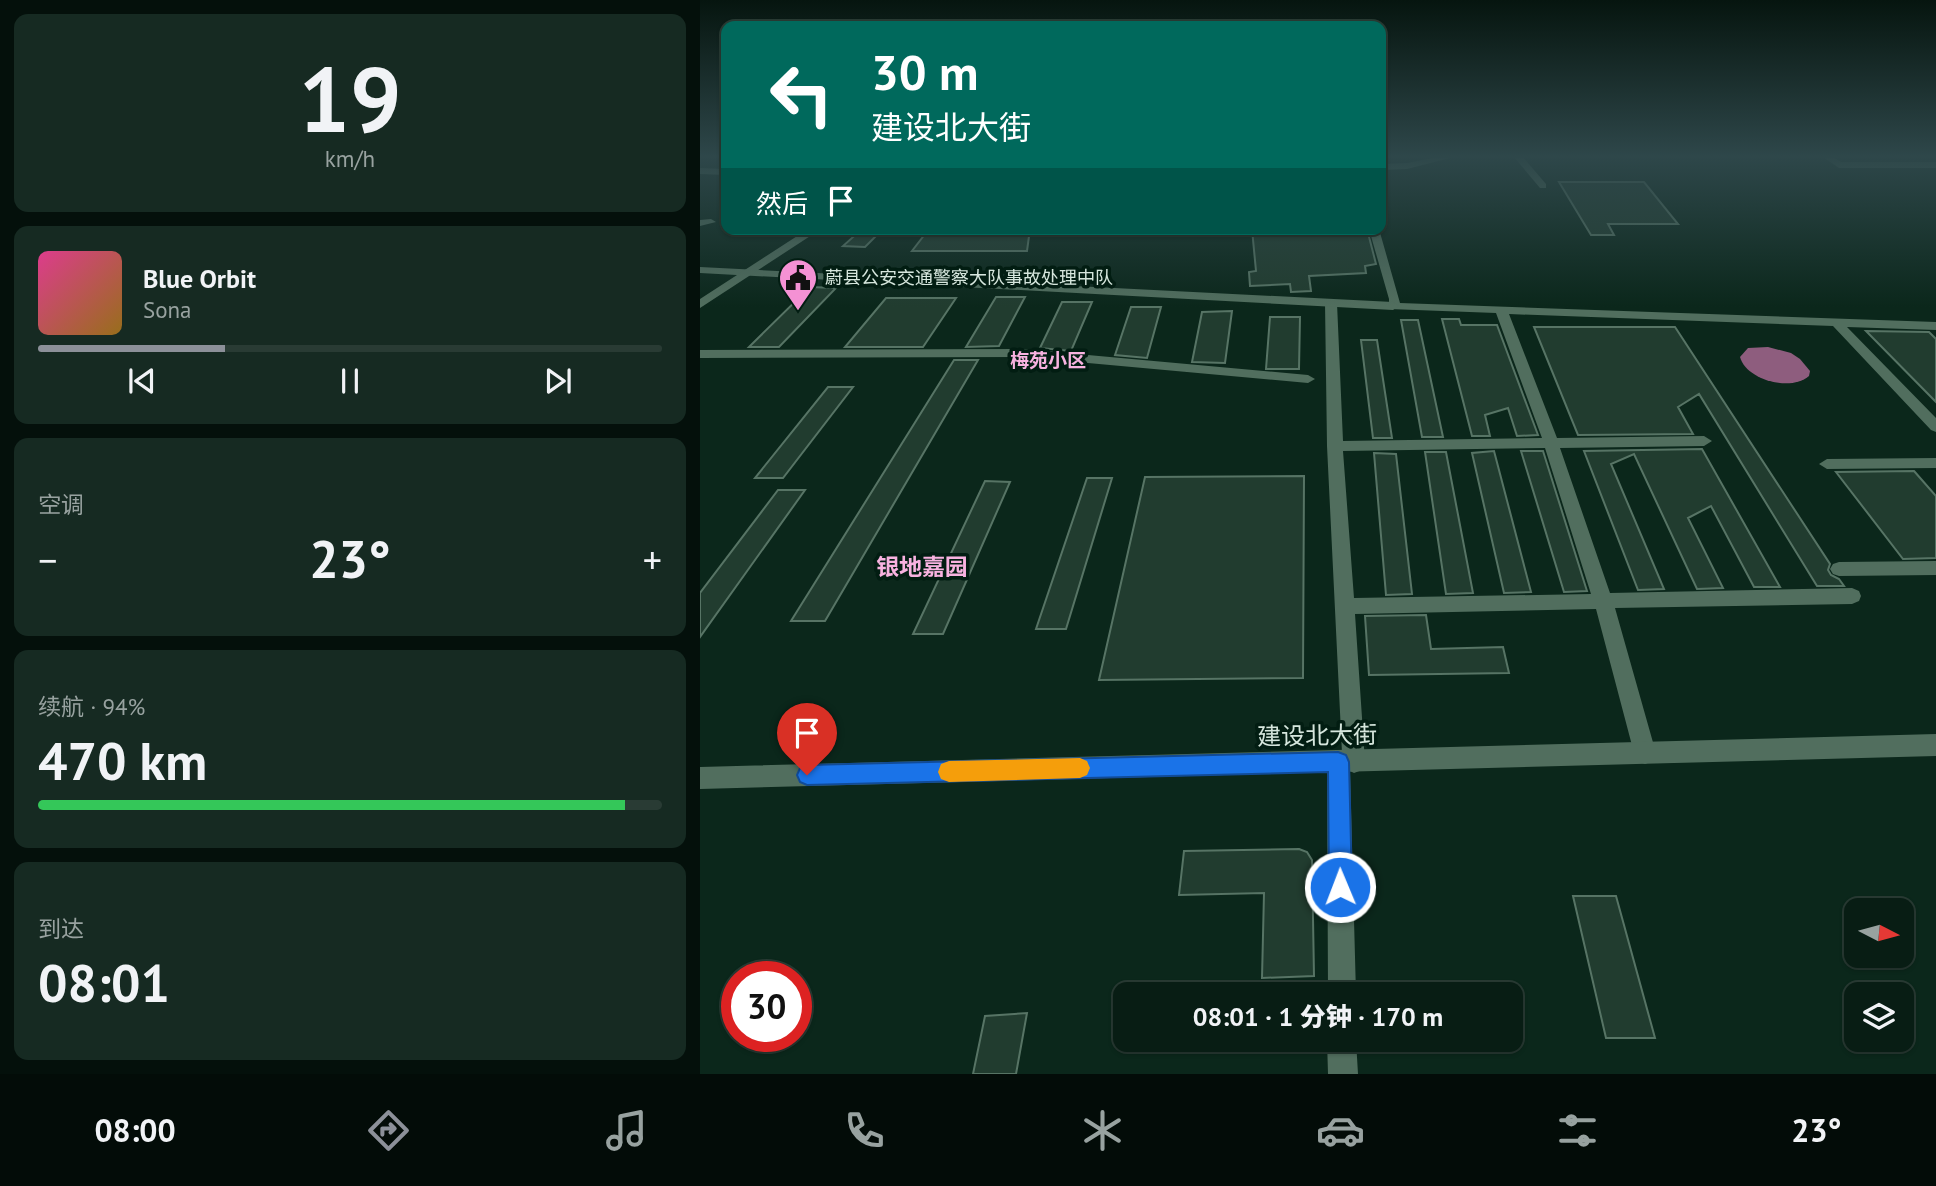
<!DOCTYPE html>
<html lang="zh">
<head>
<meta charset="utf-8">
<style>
	body { margin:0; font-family:"PT Sans","Noto Sans SC",sans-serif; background:#162a22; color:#f1f3f6; height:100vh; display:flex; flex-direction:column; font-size:26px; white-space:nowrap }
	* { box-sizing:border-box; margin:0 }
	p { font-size:23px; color:#98a2a0 }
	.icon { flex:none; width:38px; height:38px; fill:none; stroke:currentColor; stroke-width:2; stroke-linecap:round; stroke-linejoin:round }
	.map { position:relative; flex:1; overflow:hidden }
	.sheet { display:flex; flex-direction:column; gap:14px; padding:14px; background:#04100b; width:700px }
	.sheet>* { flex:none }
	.banner { position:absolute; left:21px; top:21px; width:665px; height:214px; border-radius:14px; box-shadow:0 2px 5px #0004,0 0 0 2px #293b34; background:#00695c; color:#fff; overflow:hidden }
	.needle { width:46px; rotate:96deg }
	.buttons { position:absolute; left:1144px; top:898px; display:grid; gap:14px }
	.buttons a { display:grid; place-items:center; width:70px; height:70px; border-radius:14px; background:#081d14; box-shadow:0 2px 5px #0004,0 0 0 2px #293b34; font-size:35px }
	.speed { position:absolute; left:21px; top:961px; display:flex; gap:14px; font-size:35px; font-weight:700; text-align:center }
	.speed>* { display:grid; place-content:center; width:91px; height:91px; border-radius:50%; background:#081d14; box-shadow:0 2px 5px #0004,0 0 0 2px #293b34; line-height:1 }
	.speed .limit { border:10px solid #d22; background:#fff; color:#111 }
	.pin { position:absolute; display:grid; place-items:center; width:60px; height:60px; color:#fff; margin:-72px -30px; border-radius:50% 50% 50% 0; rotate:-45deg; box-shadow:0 0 7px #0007 }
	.pin .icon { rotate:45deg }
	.me { position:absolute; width:77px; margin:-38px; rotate:359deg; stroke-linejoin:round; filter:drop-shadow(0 0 5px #0008) }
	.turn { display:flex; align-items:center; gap:24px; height:147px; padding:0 35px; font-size:32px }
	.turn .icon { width:91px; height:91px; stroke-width:2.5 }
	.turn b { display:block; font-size:49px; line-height:60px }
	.then { display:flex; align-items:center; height:66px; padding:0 35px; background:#0003; gap:14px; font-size:26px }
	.big { font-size:52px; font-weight:800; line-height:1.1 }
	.sheet .widget { flex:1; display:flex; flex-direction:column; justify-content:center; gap:10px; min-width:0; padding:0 24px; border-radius:14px; background:#162a22 }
	.sheet .dial { align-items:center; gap:0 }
	.dial b { font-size:91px; line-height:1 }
	.song { display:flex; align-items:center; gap:21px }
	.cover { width:84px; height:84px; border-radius:10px; background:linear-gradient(135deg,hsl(330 70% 55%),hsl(40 70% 35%)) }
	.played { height:7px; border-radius:4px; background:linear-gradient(90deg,#8c9099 30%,#293b34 30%) }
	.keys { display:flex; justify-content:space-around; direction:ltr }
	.heat { display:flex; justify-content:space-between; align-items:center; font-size:38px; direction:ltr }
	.charge { height:10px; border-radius:5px; background:linear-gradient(90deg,#34c759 94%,#293b34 0) }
	.trip { position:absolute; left:413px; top:982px; width:410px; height:70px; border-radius:14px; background:#081d14; box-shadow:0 2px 5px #0004,0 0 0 2px #293b34; font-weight:800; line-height:70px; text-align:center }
	.menu { display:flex; height:112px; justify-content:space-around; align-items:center; background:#030c08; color:#98a2a0 }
	.menu .icon { width:49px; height:49px }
	.menu .on { color:#8c9099 }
	.menu b { font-size:32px; color:#f1f3f6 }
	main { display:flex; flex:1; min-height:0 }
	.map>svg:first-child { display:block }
	.water { fill:#8e5d7e }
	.building { fill:#213c2f; stroke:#577465; stroke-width:2 }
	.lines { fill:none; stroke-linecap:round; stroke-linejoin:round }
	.minor { fill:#516e5e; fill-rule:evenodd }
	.tertiary { fill:#516e5e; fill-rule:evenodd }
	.secondary { fill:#516e5e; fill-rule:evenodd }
	.route { fill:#1a73e8; stroke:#114b97; stroke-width:2 }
	.slow { fill:#f59e0b }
	.labels { text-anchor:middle; stroke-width:7; stroke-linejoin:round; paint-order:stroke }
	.far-poi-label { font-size:18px; fill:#d6e6dd; stroke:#021d12; text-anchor:start }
	.far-neighbourhood-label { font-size:19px; font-weight:bold; fill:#f8b2e0; stroke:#021d12 }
	.neighbourhood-label { font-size:23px; font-weight:bold; fill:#f8b2e0; stroke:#021d12 }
	.near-street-label { font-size:24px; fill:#d6e6dd; stroke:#021d12 }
</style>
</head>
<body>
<main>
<section class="sheet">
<div class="widget dial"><b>19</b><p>km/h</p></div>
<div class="widget">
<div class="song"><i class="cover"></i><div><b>Blue Orbit</b><p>Sona</p></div></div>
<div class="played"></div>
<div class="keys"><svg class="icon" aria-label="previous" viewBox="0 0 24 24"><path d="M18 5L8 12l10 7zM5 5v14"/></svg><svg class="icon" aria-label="pause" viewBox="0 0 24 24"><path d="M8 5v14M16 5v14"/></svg><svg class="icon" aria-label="next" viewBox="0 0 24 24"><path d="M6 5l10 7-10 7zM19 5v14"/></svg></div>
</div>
<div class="widget"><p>空调</p>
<div class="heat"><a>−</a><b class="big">23°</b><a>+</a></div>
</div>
<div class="widget"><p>续航 · 94%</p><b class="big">470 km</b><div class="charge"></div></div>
<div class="widget"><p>到达</p><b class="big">08:01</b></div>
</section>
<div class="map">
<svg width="1236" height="1074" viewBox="0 0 1236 1074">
	<rect width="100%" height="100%" fill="#0b271b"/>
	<path class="water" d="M 1068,347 L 1091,353 L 1100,359 L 1110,371 L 1109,376 C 1091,392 1046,380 1040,357 L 1048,348 Z"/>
	<path class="building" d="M 859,182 L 944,182 L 978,224 L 908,224 L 914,235 L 891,235 Z
		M 162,229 L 183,229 L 165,247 L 143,246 Z
		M 229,229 L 330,229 L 327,251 L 212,251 Z
		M 552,229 L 667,229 L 676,264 L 665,266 L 666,273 L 609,276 L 611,291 L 591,292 L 590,284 L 550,286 L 549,272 L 556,271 Z
		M 110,287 L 136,288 L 79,347 L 49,347 Z
		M 296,297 L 325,297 L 299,346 L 266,347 Z
		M 186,298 L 256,298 L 223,347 L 145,347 Z
		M 362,302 L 392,302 L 371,351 L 340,348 Z
		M 431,307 L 461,307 L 447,358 L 415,355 Z
		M 532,311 L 525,363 L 492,362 L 502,312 Z
		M 570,317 L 600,317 L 599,369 L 566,369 Z
		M 742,319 L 759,319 L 761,325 L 797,325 L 838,435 L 817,436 L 808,408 L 785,415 L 790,436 L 772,436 Z
		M 701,320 L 718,320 L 743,437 L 722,437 Z
		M 834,327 L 975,327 L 1130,564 L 1128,570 L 1131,575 L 1139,579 L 1144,586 L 1117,586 L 999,394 L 978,407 L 993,434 L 878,435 Z
		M 1166,331 L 1229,332 L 1236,339 L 1236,402 Z
		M 661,340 L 677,340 L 692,438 L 673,438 Z
		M 254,360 L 278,360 L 125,621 L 91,621 Z
		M 128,387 L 153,387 L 83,478 L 55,478 Z
		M 1002,449 L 1080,587 L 1054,587 L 1011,506 L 988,518 L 1023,588 L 997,589 L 934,454 L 911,464 L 964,589 L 938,590 L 884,451 Z
		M 794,451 L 831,592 L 804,593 L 772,453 Z
		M 821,451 L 843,451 L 887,591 L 864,592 Z
		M 725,452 L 746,452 L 773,593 L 746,594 Z
		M 674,453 L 696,454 L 712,594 L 686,595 Z
		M 1214,471 L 1236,496 L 1236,558 L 1203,559 L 1136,472 Z
		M 604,476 L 603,678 L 399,680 L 445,477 Z
		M 387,478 L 412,478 L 366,629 L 336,629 Z
		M 285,481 L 310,482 L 243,634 L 213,634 Z
		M 78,490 L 105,490 L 0,637 L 0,593 Z
		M 726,615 L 731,649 L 803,647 L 809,673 L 669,675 L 665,616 Z
		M 599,849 L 607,852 L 612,860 L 614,976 L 562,978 L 564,893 L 479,895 L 484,851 Z
		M 873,896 L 916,896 L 955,1038 L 906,1038 Z
		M 327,1013 L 316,1074 L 273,1074 L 285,1016 Z"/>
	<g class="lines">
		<path class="minor" d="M 738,157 L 754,157 L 707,169 L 681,170 L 681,164 L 707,163 Z
			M 814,157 L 823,157 L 846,184 L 846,188 L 840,188 Z
			M 1123,157 L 1133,157 L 1141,162 L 1236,162 L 1236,168 L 1139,168 Z
			M 0,168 L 26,169 L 26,175 L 0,174 Z
			M 0,220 L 11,219 L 16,222 L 0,226 Z
			M 669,229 L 679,229 L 700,303 L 1236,322 L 1236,330 L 1147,327 L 1236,418 L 1236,432 L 1231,430 L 1133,326 L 809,314 L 857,438 L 1004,436 L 1012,441 L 1004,446 L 860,448 L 910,593 L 1152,588 L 1159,591 L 1161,596 L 1159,601 L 1152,604 L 915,608 L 956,753 L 953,761 L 945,764 L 937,761 L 934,753 L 896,609 L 655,614 L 665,762 L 662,770 L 654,773 L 650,771 L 656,994 L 628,994 L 627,762 L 630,754 L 638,751 L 642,753 L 627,446 L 625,303 L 631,299 L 637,303 L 643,441 L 842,438 L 796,313 L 689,309 L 689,299 ZM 845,448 L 891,594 L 654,598 L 643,451 Z
			M 322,349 L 608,375 L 615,379 L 608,383 L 322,357 L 0,358 L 0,350 Z
			M 1236,458 L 1236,468 L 1127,469 L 1119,464 L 1127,459 Z
			M 1236,561 L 1236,575 L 1139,576 L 1133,574 L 1130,569 L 1133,564 L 1139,562 Z
			M 627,1040 L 656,1040 L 658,1074 L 628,1074 Z"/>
		<path class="tertiary" d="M 0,267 L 693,302 L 699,306 L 693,310 L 0,273 Z"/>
		<path class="secondary" d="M 108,229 L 121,229 L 0,308 L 0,299 Z
			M 1236,734 L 1236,756 L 0,789 L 0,767 Z"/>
	</g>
	<linearGradient id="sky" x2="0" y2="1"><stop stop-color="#06150f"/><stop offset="0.51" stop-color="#2e474a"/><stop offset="1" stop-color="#2e474a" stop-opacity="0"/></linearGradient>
	<rect width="1236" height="307" fill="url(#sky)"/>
	<path class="route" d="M 638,752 L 646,755 L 649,762 L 652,887 L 648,895 L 640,899 L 632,895 L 629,887 L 628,772 L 107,785 L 100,782 L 97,775 L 100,768 L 107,765 Z"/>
	<path class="slow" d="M 380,758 L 387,761 L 390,768 L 387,775 L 380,778 L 249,782 L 241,779 L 238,772 L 241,764 L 249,761 Z"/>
	<defs>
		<symbol id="civic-pin" viewBox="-11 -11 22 30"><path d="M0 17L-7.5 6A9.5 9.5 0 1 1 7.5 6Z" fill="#f491d4" stroke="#021d12"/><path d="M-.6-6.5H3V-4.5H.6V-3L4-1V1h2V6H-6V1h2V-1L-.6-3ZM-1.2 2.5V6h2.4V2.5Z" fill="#111"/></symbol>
	</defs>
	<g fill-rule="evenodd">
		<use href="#civic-pin" x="76" y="256" width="44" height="60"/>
	</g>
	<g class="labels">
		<g class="far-poi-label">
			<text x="125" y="284">蔚县公安交通警察大队事故处理中队</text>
		</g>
		<g class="far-neighbourhood-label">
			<text x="348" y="367">梅苑小区</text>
		</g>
		<g class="neighbourhood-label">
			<text x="222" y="575">银地嘉园</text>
		</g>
		<g class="near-street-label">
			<text transform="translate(617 736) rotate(-1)" y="8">建设北大街</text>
		</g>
	</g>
</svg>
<div class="buttons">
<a><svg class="needle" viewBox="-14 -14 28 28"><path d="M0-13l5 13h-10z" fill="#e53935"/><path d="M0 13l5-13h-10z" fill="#98a2a0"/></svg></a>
<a><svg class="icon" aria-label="layers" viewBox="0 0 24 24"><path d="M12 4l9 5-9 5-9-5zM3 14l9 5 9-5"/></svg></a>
</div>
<div class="speed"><div class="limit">30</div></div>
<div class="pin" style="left:107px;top:775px;background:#d93025"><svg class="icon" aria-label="arrive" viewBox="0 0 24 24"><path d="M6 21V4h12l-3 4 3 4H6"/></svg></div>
<svg class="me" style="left:640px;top:887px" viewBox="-20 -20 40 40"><circle r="17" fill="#1a73e8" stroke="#fff" stroke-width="3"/><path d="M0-11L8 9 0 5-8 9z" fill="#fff"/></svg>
<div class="trip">08:01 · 1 分钟 · 170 m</div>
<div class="banner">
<div class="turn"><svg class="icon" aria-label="left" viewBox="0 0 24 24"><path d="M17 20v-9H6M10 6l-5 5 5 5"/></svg><div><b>30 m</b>建设北大街</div></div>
<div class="then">然后<svg class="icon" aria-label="arrive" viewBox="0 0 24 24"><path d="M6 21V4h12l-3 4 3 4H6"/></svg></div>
</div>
</div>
</main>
<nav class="menu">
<b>08:00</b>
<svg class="icon on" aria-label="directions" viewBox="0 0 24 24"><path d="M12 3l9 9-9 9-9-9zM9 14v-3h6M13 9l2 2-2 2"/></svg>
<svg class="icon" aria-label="music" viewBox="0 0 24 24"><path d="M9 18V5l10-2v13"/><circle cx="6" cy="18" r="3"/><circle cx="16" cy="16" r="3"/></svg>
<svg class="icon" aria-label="phone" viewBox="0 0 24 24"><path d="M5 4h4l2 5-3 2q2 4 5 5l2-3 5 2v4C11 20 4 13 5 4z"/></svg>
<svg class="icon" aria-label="climate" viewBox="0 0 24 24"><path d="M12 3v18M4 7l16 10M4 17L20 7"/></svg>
<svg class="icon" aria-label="car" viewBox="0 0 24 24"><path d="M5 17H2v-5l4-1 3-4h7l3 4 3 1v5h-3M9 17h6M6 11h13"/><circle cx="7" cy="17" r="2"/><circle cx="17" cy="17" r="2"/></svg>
<svg class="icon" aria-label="filters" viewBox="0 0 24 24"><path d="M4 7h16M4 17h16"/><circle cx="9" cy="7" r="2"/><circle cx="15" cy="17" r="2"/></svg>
<b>23°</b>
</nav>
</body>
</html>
